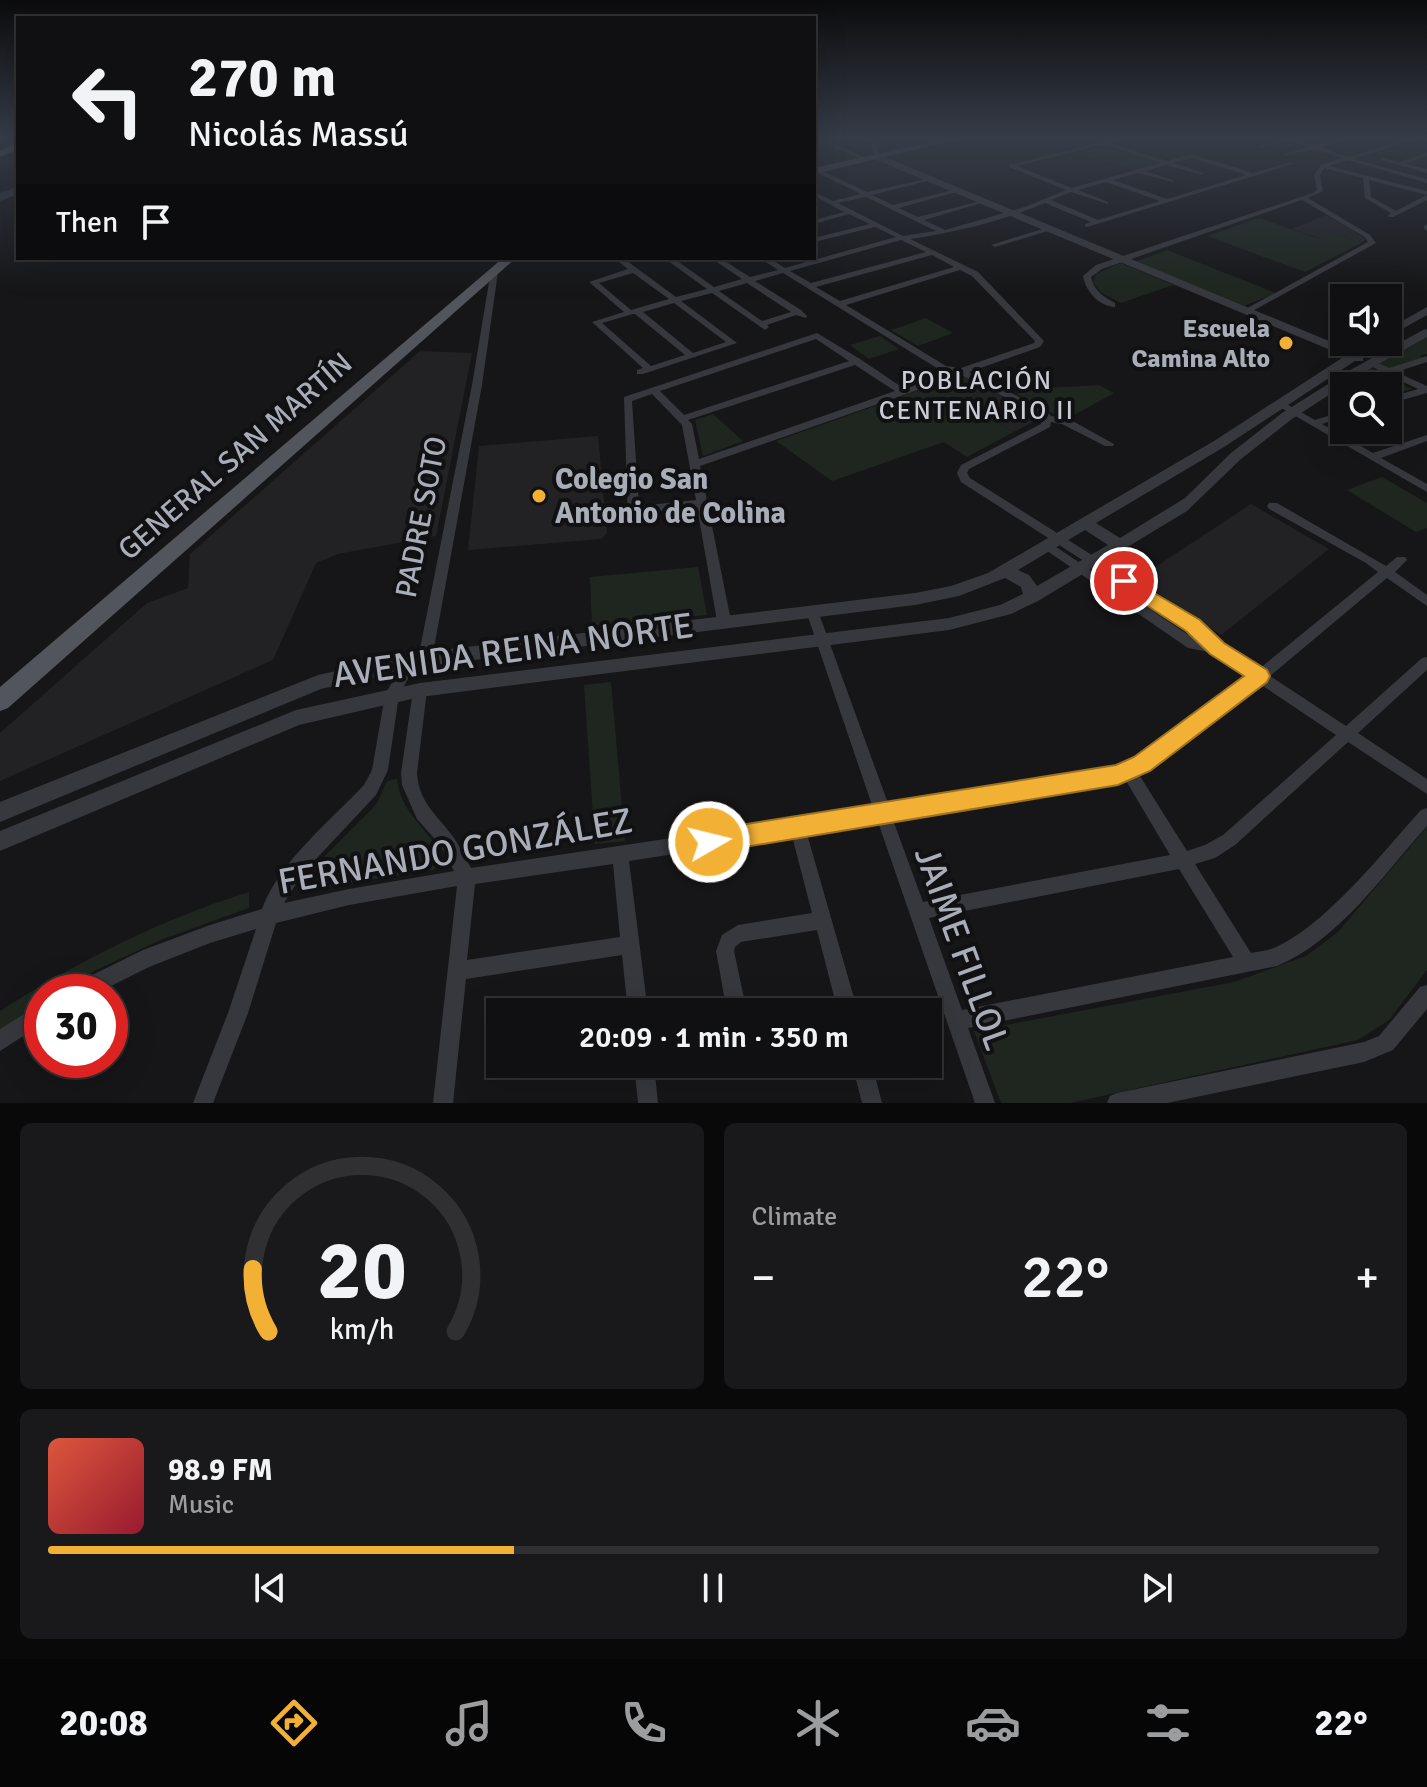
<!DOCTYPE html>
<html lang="en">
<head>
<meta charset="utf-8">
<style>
	body { margin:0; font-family:Signika,sans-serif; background:#19191b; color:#f1f3f6; height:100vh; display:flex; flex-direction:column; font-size:30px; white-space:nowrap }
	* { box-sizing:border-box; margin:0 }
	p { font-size:26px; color:#9c9d9f }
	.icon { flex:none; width:44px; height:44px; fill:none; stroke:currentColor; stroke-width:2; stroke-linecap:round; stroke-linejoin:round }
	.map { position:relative; height:1103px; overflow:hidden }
	.sheet { display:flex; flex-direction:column; gap:20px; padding:20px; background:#09090a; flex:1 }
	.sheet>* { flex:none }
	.top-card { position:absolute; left:16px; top:16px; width:800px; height:244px; border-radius:0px; box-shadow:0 8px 32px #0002,0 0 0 2px #303032; background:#101012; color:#f1f3f6; overflow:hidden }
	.controls { position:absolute; left:1330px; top:284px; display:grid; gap:16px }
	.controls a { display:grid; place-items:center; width:72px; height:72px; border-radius:0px; background:#101012; box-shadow:0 8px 32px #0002,0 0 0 2px #303032; font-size:40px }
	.speed { position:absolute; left:24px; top:974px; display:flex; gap:16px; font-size:40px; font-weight:700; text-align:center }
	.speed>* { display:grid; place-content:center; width:104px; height:104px; border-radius:50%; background:#101012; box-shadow:0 8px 32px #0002,0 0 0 2px #303032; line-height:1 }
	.speed .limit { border:12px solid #d22; background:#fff; color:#111 }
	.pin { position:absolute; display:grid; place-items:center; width:68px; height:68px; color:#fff; margin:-34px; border:4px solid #fff; border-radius:50%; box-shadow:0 2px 8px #0007 }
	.me { position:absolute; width:88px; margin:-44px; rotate:82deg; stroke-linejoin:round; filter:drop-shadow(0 0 6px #0008) }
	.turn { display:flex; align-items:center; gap:28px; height:168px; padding:0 40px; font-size:36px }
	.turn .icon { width:104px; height:104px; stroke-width:2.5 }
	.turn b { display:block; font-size:56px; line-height:68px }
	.then { display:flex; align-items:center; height:76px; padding:0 40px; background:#0003; gap:16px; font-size:30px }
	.big { font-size:60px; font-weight:600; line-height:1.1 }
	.sheet .card { flex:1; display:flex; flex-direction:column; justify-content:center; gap:12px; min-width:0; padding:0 28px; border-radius:12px; background:#19191b }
	.sheet .dial { align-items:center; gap:0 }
	.dial svg { height:208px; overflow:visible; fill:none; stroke:#303032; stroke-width:7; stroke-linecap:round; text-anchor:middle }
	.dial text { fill:#f1f3f6; stroke:none }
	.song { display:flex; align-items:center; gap:24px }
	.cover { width:96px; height:96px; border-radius:12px; background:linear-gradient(135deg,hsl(10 70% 55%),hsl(350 70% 35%)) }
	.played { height:8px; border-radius:4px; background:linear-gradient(90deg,#f2b134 35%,#303032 35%) }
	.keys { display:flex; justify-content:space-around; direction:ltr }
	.heat { display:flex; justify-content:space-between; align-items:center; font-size:44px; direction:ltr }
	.sheet .tiles { flex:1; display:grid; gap:20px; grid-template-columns:1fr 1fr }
	.card:last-child { grid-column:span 2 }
	.trip { position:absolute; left:486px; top:998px; width:456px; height:80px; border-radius:0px; background:#101012; box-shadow:0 8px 32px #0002,0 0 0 2px #303032; font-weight:600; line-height:80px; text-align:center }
	.tabs { display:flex; height:128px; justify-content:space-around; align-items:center; background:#060607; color:#9c9d9f }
	.tabs .icon { width:56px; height:56px }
	.tabs .active { color:#f2b134 }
	.tabs b { font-size:36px; color:#f1f3f6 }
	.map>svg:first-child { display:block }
	.built { fill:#222225 }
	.green { fill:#1e261f }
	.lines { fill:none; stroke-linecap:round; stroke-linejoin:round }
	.river { fill:#2c353c; fill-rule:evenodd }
	.minor { fill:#37383d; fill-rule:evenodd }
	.tertiary { fill:#37383d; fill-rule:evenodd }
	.secondary { fill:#45474d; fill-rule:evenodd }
	.primary { fill:#53555c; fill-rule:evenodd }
	.motorway { fill:#63666e; fill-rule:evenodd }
	.route { fill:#f2b134; stroke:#9d7322; stroke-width:2 }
	.poi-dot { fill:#f2b134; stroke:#111113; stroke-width:3 }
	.labels { text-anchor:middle; stroke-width:8; stroke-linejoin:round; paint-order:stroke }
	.far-poi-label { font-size:26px; font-weight:bold; fill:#a8adb8; stroke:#111113; text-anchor:end }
	.far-neighbourhood-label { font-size:26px; letter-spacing:2px; fill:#c9ccd4; stroke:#111113 }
	.street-label { font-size:30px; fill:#a8adb8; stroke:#111113 }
	.poi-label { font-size:30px; font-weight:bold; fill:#a8adb8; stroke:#111113; text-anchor:start }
	.near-street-label { font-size:36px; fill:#a8adb8; stroke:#111113 }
</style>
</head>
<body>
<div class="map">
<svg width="1427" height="1103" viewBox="0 0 1427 1103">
	<rect width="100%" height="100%" fill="#161618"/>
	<path class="built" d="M 1326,215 L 1351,229 L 1366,239 L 1361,243 L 1335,234 L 1321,239 L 1292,229 Z
		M 420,351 L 472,353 L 436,536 L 338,554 L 316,563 L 273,660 L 0,781 L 0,733 L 147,603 L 188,588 L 190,554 Z
		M 986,388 L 1036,413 L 1038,419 L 1014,432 L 958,403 Z
		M 598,436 L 607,533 L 601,539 L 468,550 L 479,446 Z
		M 1251,504 L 1329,549 L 1221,635 L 1137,579 Z"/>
	<path class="green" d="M 1107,145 L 1162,162 L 1135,170 L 1074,153 Z
		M 1259,218 L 1320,239 L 1335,234 L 1361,243 L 1305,272 L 1207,236 Z
		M 1167,250 L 1276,293 L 1244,306 L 1135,262 Z
		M 1121,263 L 1173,285 L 1121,303 L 1100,292 L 1093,282 L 1096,274 Z
		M 926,318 L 953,333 L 918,346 L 891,330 Z
		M 880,336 L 899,349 L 869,359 L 850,345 Z
		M 1427,337 L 1427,354 L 1420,356 L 1422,358 L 1388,370 L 1379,364 Z
		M 1372,368 L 1412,389 L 1388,396 L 1388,386 L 1346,386 Z
		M 965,377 L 986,388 L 959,403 L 1014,432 L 967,457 L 944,442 L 832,481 L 776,441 L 954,378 Z
		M 1099,385 L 1114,393 L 1065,420 L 1016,394 L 1045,388 Z
		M 713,414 L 743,441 L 703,456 L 695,420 Z
		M 1382,477 L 1427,503 L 1427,528 L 1416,532 L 1347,490 Z
		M 698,567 L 707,615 L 592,626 L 590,577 Z
		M 611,682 L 625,841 L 595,844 L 584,685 Z
		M 397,779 C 402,820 436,831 442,862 L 433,870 L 312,889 L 307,884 L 308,873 L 376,805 L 387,781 Z
		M 1427,827 L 1427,970 L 1389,1020 L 1358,1040 L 1070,1103 L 1001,1103 L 974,1031 L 1234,982 L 1306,956 L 1338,932 Z
		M 249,892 L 249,908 L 163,939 L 94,971 L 61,992 L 42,992 L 42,1004 L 0,1031 L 0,1011 C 79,961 159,920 249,892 Z"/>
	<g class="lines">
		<path class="river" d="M 18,187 L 18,194 L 0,201 L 0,193 Z"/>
		<path class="minor" d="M 816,139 L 824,139 L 868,159 L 863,160 Z
			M 871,139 L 877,139 L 879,158 L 874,157 Z
			M 1112,139 L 1122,139 L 1110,143 L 1167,161 L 1191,154 L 1253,173 L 1290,162 L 1293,164 L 1087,227 L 1085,226 L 1085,224 L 1091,222 L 1045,203 C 1003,221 955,232 910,239 L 978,272 L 1044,341 L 1040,347 L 969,372 L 1047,411 L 1051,416 L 1069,419 L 1114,444 L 1113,446 L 1105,446 L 1062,424 L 1051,422 L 1050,427 L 969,469 L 967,473 L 970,478 L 1198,622 L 1222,644 L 1259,669 L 1378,572 L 1366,563 L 1269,509 L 1267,506 L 1269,503 L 1277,503 L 1386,566 L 1397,557 L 1405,557 L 1407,560 L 1395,572 L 1427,595 L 1427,606 L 1387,578 L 1270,676 L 1346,726 L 1422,658 L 1427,657 L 1427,670 L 1358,733 L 1427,779 L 1427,794 L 1348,742 L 1235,845 L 1215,858 L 1195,864 L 1251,953 C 1259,951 1268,951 1276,947 C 1327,924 1383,852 1421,810 L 1427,808 L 1427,826 C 1384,874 1338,941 1277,966 L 968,1028 L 995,1103 L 975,1103 L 878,822 L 807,834 L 858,1012 L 838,1012 L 817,930 L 741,942 L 735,947 L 734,951 L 747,1012 L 727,1012 L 716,951 L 722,935 L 738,925 L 812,913 L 792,836 L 629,861 L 648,1012 L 628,1012 L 622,955 L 466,979 L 453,1103 L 433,1103 L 457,886 L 349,905 L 276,923 L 248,1013 L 213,1103 L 193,1103 L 228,1013 L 256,929 L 210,943 L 149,967 L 99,992 L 70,992 L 72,985 L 143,950 L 210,925 L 262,909 C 279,862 330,821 364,785 L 372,770 L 385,695 L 405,658 L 410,657 L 415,658 L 417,662 L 399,695 L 388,770 L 376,795 L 303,873 L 284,903 L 349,889 L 454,871 L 441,846 L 417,819 L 402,785 L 401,773 L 413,690 L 415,686 L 420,684 L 425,686 L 427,690 L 417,773 C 419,802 435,813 451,834 C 459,844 465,857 471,868 L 873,808 L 806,611 L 807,608 L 817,608 L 818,611 L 889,806 L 1116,769 L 1137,759 L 1249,676 L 1214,653 L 1188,648 L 1040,546 L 1046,542 L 1050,543 L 1196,640 L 1200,640 L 1188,628 L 961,482 L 957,473 L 961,465 L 1041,424 L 1040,415 L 961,375 L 700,466 L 731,621 L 729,624 L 719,624 L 717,621 L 697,507 L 639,513 L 640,519 L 634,523 L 628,519 L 624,397 L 817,333 L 860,359 L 903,388 L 951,372 L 940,370 L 783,273 L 755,281 L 801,310 L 807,316 L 806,318 L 796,315 L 767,325 L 769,327 L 765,330 L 712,293 L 681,301 L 737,343 L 643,374 L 637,374 L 637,370 L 643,368 L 592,322 L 624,312 L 589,282 L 628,269 L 614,258 L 623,258 L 676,297 L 707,289 L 664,258 L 673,258 L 714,287 L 742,279 L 711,258 L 720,258 L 750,277 L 778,270 L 760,258 L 769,258 L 785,268 L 896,237 L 875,227 L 814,242 L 814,238 L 870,224 L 849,214 L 814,224 L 814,220 L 844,212 L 814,196 L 814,192 L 833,201 L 861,194 L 814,171 L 814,169 L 818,169 L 867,192 L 931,178 L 931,180 L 872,195 L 893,205 L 957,189 L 960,191 L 899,208 L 918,217 L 985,200 L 985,202 L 924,220 L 945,230 L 1025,207 L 1066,190 L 1009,167 L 1009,165 ZM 1104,144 L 1160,163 L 1072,188 L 1017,166 ZM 1191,158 L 1246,175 L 1167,199 L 1113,180 L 1138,173 L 1173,182 L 1173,180 L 1145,171 L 1166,165 L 1203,175 L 1203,173 L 1173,163 ZM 1106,182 L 1160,201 L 1098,220 L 1051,200 L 1071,192 L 1108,204 L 1108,202 L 1078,190 ZM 866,197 L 936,231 L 903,236 L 838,203 ZM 901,240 L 926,252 L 811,283 L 790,271 ZM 932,255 L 954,267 L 840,301 L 816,287 ZM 960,270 L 972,276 L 1035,341 L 1034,343 L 961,368 L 946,366 L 846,305 ZM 633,273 L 669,299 L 631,310 L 599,283 ZM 747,283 L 791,312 L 762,321 L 719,291 ZM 674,303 L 726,342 L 693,353 L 643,312 ZM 633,314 L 635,314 L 685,355 L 651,366 L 602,323 ZM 816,339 L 849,361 L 684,415 L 660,391 ZM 855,365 L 895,391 L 699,459 L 692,424 L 688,420 ZM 652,394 L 682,425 L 696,500 L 639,506 L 632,401 ZM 1260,684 L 1336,735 L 1223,835 L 1205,845 L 1187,851 L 1138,773 L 1147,769 ZM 1125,779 L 1170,855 L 923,902 L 893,820 ZM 613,864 L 620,937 L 467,960 L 475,884 ZM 1179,869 L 1233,957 L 962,1010 L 929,918 Z
			M 1282,139 L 1297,139 L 1315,145 L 1337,139 L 1346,139 L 1320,147 L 1348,157 L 1406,139 L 1415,139 L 1354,159 L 1427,179 L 1427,183 L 1348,160 L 1329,166 L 1427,191 L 1427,195 L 1369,180 L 1371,197 L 1396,211 L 1427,195 L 1427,200 L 1393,217 L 1389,217 L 1388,216 L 1391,213 L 1365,198 L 1363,178 L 1324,168 L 1320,175 L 1323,191 L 1308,198 L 1370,235 L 1376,243 L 1249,313 L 1242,311 L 1368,242 L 1365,237 L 1302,200 L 1102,269 L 1091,277 C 1094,291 1103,296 1115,303 L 1115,307 C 1099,306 1086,292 1083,276 L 1096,265 L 1313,193 L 1317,190 L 1314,175 L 1321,165 L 1342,158 L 1314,149 L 1283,156 L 1283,154 L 1309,147 L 1290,140 L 1261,148 L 1258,146 Z
			M 1427,152 L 1427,156 L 1406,164 L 1427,169 L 1427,173 L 1381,160 L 1384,158 L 1399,162 Z
			M 1427,224 L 1427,231 L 1424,229 L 1424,226 Z
			M 1049,227 L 1052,229 L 1051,230 L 995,247 L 991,245 Z
			M 491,270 L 498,272 L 482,385 L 432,659 L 430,663 L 425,664 L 420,663 L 418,659 L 472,385 Z
			M 1427,356 L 1427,362 L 1396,372 L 1427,386 L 1427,393 L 1388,404 L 1388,398 L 1418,389 L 1368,365 L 1368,361 L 1374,361 L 1389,368 Z
			M 1281,401 L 1315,420 L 1344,411 L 1344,417 L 1322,424 L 1373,453 L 1427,435 L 1427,441 L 1381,458 L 1427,484 L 1427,492 L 1278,406 L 1276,404 Z
			M 1427,985 L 1427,1009 L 1393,1050 L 1364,1062 L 1167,1103 L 1107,1103 L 1110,1096 L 1117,1093 L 1364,1042 L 1379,1036 L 1420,987 Z
			M 42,1003 L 42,1024 L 0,1051 L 0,1029 Z
			M 634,1064 L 654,1064 L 658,1103 L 638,1103 Z
			M 852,1064 L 872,1064 L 882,1103 L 862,1103 Z"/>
		<path class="tertiary" d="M 874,155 L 880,155 L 1353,351 L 1367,342 L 1381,342 L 1363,355 L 1363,361 L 1355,361 L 1224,447 L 1096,523 L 1120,538 L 1185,498 L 1231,453 L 1282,413 L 1352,369 L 1423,330 L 1427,329 L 1427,337 L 1361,374 L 1292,419 L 1241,459 L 1187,511 L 1038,601 L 1011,614 L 949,630 L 420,697 L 299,725 L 0,851 L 0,831 L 296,710 L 420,683 L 949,618 L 1000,605 L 1023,594 L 1021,587 L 1005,578 L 959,596 L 915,605 L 425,666 L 321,689 L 0,822 L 0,802 L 318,675 L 425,652 L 915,593 L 951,586 L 988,573 L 1214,441 L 1345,356 L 874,159 ZM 1085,530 L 1108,545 L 1037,586 L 1029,575 L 1018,570 Z
			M 1427,307 L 1427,315 L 1388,337 L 1388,329 Z"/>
		<path class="secondary" d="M 945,139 L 960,139 L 814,174 L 814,168 Z"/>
		<path class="primary" d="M 503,258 L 516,258 L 8,708 L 0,711 L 0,687 Z"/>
		<path class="motorway" d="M 18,142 L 18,149 L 0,157 L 0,150 Z"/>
	</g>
	<linearGradient id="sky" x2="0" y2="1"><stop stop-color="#0c0c0d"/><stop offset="0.47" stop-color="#363c48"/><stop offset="1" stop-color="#363c48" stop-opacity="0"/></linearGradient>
	<rect width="1427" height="293" fill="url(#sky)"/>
	<path class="route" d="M 1124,575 L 1200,620 L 1224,643 L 1267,670 L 1270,676 L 1267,682 L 1150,771 L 1118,785 L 709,853 L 700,850 L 697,842 L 700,834 L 709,830 L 1116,765 L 1134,757 L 1244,676 L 1210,654 L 1186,631 L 1117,586 L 1115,581 L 1117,577 Z"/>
	<g class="poi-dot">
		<circle cx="1286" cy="343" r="8"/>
		<circle cx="539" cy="496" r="8"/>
	</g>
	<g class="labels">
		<g class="far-poi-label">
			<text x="1270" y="337">Escuela<tspan x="1270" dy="30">Camina Alto</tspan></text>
		</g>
		<g class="far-neighbourhood-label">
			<text x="977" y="389">POBLACIÓN<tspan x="977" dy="30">CENTENARIO II</tspan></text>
		</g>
		<g class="street-label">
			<text transform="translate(235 456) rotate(-41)" y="10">GENERAL SAN MARTÍN</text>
			<text transform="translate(421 517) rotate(-79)" y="10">PADRE SOTO</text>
		</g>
		<g class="poi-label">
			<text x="555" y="489">Colegio San<tspan x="555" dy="34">Antonio de Colina</tspan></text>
		</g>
		<g class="near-street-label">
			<text transform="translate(513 649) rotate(-8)" y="13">AVENIDA REINA NORTE</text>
			<text transform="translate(455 850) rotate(-10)" y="13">FERNANDO GONZÁLEZ</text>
			<text transform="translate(963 948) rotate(70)" y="13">JAIME FILLOL</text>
		</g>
	</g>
</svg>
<div class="controls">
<a><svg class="icon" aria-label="sound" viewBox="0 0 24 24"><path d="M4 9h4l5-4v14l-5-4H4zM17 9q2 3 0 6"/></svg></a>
<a><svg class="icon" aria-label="search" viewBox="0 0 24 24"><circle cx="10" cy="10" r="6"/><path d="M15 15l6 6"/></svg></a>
</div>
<div class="speed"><div class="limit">30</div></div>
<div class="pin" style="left:1124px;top:581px;background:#d93025"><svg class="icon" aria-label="arrive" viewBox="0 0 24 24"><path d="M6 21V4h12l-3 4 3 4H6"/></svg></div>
<svg class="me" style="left:709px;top:842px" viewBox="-20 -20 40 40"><circle r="17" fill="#f2b134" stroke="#fff" stroke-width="3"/><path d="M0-11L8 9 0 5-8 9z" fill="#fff"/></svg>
<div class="trip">20:09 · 1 min · 350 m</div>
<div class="top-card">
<div class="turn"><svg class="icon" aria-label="left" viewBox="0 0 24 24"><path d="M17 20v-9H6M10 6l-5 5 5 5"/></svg><div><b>270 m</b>Nicolás Massú</div></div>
<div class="then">Then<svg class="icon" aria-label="arrive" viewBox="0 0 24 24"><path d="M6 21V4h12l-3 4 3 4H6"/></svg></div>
</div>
</div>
<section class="sheet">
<div class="tiles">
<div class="card dial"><svg viewBox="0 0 100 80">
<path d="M14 69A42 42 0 1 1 86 69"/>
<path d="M14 69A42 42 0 0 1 8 45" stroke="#f2b134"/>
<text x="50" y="56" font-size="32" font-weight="700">20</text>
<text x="50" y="72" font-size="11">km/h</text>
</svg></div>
<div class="card"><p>Climate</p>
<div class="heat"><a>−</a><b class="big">22°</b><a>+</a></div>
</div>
<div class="card">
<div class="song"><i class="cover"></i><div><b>98.9 FM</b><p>Music</p></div></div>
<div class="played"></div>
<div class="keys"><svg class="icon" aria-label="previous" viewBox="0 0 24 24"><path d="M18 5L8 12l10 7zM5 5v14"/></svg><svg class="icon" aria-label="pause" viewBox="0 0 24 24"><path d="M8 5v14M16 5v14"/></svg><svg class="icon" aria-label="next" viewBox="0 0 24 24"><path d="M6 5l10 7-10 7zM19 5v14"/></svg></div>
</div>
</div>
</section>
<nav class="tabs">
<b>20:08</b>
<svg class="icon active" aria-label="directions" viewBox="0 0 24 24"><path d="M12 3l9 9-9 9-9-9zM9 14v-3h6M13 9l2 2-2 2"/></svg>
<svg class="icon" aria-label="music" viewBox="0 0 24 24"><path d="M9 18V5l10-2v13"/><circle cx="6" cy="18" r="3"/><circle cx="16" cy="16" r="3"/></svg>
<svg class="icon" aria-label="phone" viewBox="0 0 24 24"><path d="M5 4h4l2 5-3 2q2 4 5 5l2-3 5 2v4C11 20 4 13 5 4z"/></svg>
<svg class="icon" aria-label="climate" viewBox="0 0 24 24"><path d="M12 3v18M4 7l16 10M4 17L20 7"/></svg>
<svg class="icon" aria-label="car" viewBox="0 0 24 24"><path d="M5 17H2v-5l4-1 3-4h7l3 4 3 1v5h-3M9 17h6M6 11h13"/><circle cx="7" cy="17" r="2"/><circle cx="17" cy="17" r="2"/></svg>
<svg class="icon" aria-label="filters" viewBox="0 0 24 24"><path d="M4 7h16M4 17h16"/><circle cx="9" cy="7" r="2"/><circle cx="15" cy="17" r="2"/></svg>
<b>22°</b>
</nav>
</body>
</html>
